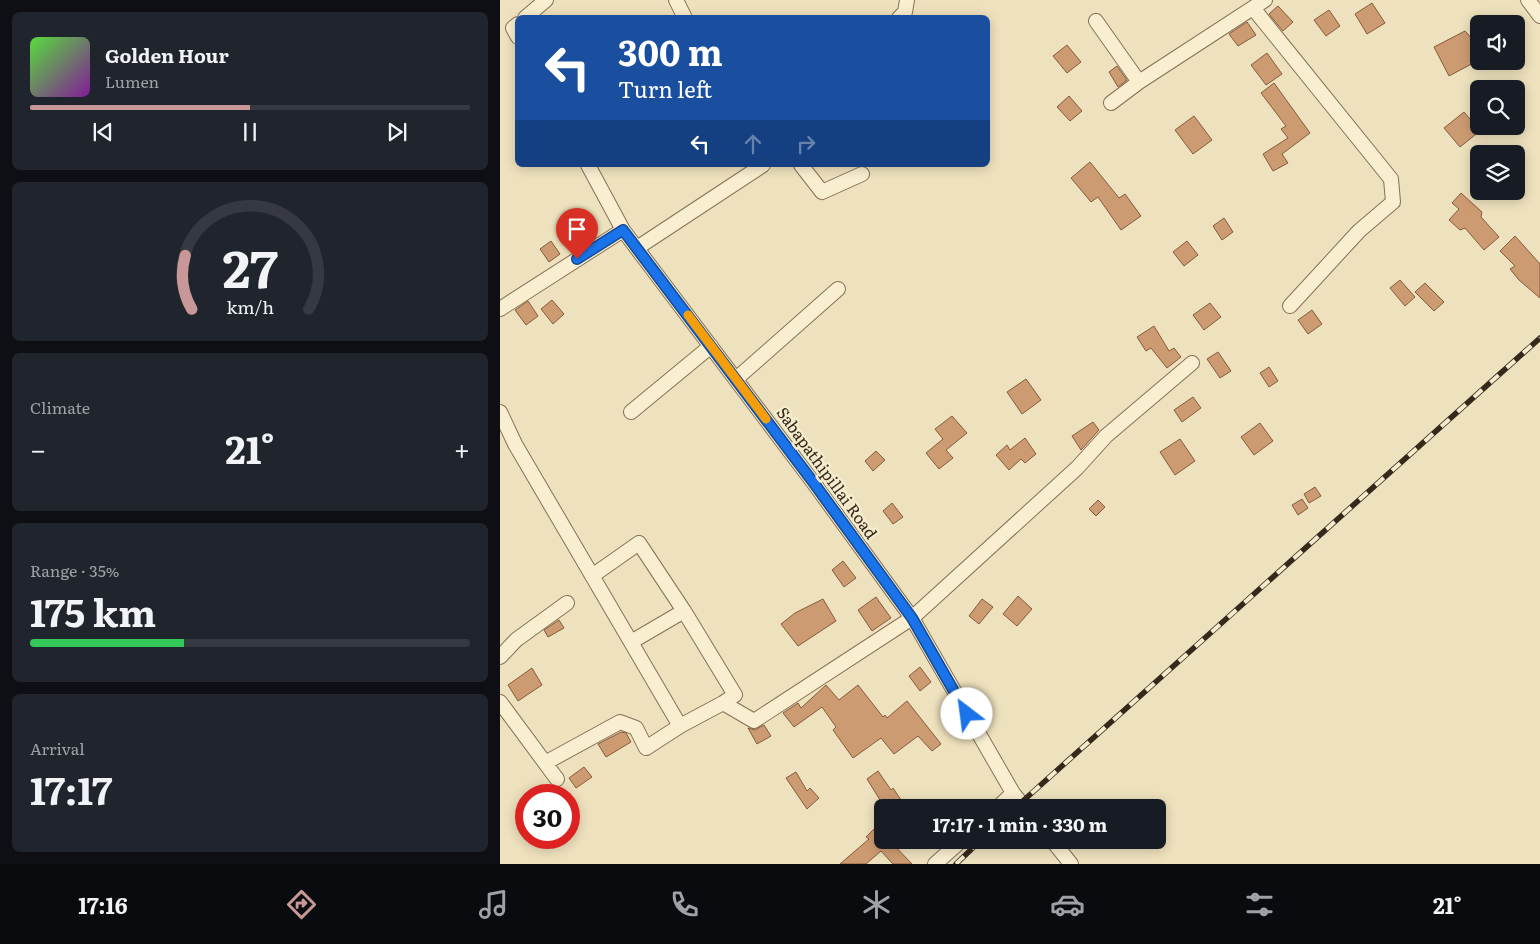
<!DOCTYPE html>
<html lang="en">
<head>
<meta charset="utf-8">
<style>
	body { margin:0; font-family:Literata,serif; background:#20242c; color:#f1f3f6; height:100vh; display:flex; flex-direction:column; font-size:19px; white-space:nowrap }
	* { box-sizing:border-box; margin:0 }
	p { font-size:16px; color:#9ea1a6 }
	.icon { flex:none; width:28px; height:28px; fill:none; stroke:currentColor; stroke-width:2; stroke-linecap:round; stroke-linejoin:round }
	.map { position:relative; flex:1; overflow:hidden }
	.drawer { display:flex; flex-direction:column; gap:12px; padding:12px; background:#0d0f14; width:500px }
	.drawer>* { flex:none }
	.top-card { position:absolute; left:15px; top:15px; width:475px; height:152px; border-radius:8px; box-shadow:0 2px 12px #0003; background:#1a4fa0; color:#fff; overflow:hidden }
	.buttons { position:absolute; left:970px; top:15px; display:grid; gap:10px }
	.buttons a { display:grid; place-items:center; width:55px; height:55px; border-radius:8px; background:#171b24; box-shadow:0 2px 12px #0003; font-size:25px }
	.speed { position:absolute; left:15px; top:784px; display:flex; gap:10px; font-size:25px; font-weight:700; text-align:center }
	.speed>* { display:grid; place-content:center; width:65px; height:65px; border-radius:50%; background:#171b24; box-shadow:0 2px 12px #0003; line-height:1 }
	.speed .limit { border:8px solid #d22; background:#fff; color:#111 }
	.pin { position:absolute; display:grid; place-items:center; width:42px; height:42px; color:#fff; margin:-51px -21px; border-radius:50% 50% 50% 0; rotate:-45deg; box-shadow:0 0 5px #0007 }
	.pin .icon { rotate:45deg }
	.me { position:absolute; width:55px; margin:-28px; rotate:330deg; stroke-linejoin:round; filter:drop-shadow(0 0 4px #0008) }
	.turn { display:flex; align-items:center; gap:18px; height:105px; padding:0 20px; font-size:22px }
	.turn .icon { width:65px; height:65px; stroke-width:2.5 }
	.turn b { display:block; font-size:35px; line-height:42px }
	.lanes { display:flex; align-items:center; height:48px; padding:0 20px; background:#0003; justify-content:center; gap:25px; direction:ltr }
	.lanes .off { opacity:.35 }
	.big { font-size:38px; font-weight:700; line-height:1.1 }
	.drawer .tile { flex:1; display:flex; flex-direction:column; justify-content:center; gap:8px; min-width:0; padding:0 18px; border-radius:8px; background:#20242c }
	.drawer .dial { align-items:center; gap:0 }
	.dial svg { height:130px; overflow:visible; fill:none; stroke:#363941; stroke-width:7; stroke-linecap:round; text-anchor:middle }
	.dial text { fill:#f1f3f6; stroke:none }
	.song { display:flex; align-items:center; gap:15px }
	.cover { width:60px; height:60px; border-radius:8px; background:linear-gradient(135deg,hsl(110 70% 55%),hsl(290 70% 35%)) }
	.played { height:5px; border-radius:2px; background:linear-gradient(90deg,#c89898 50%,#363941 50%) }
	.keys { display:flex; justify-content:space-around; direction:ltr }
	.heat { display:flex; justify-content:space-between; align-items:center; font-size:28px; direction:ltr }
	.charge { height:8px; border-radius:4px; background:linear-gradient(90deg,#34c759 35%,#363941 0) }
	.trip { position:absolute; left:374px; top:799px; width:292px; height:50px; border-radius:8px; background:#171b24; box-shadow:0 2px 12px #0003; font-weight:700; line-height:50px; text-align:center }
	.menu { display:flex; height:80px; justify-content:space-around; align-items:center; background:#090b0e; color:#9ea1a6 }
	.menu .icon { width:35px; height:35px }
	.menu .active { color:#c89898 }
	.menu b { font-size:22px; color:#f1f3f6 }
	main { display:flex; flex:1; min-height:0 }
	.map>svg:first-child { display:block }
	.building { fill:#cd9b72; stroke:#855b3c }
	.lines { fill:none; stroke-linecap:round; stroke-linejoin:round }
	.minor-casing { stroke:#867156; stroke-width:16 }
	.minor { stroke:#f9eed0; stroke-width:14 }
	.rail-casing { stroke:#35291b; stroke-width:5.5 }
	.rail { stroke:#f5ebcd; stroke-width:4; stroke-dasharray:11; stroke-linecap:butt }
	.route-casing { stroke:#114b97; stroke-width:12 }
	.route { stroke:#1a73e8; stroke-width:9 }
	.slow { stroke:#f59e0b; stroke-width:9 }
	.labels { text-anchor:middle; stroke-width:5; stroke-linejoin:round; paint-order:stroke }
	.street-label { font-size:16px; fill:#35291b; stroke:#f5ebcd }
</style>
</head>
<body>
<main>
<section class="drawer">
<div class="tile">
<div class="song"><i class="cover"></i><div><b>Golden Hour</b><p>Lumen</p></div></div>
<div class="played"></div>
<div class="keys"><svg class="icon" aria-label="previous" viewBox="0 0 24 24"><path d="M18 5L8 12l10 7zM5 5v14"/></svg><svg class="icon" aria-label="pause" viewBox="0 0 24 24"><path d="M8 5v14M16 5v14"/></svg><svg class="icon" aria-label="next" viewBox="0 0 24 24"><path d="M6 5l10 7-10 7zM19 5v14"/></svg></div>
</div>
<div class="tile dial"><svg viewBox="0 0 100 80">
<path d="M14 69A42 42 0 1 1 86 69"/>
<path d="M14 69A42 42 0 0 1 10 36" stroke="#c89898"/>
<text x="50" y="56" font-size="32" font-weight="700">27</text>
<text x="50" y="72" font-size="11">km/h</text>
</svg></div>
<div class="tile"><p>Climate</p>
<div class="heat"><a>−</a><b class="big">21°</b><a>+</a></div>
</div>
<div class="tile"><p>Range · 35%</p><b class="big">175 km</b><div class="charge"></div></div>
<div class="tile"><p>Arrival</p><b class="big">17:17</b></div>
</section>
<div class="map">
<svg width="1040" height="864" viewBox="0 0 1040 864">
	<rect width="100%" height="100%" fill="#eee1bd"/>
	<path class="building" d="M 872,3 L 885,23 L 867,34 L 855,14 Z
		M 778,6 L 793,22 L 783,31 L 769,14 Z
		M 829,10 L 840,26 L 826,36 L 814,20 Z
		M 747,22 L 756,35 L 738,46 L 729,34 Z
		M 965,31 L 979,46 L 979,60 L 949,76 L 934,47 Z
		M 567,45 L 581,62 L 567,73 L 553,56 Z
		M 767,53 L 782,74 L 766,85 L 751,65 Z
		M 617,66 L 627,80 L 618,87 L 609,72 Z
		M 774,83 L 810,133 L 782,154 L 788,163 L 773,171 L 763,154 L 788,138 L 781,129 L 786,126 L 761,93 Z
		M 569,96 L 582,111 L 570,121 L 557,107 Z
		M 964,112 L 980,131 L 960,147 L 944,128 Z
		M 694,116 L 712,140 L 693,154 L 675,130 Z
		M 590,162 L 619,198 L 625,194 L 641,216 L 621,230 L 598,197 L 591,202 L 571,178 Z
		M 961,193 L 982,212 L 981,217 L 999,237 L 984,250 L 965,228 L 960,230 L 949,220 L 959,209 L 952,203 Z
		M 724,218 L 733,232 L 722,240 L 713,226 Z
		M 1015,236 L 1040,264 L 1040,298 L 1019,280 L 1010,269 L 1015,266 L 1000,251 Z
		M 51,241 L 60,254 L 49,262 L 40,249 Z
		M 687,241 L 698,255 L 684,266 L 673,252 Z
		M 900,280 L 915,297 L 905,306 L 890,288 Z
		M 925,283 L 944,302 L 934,311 L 915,292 Z
		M 52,300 L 64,314 L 53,324 L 41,309 Z
		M 28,301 L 38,316 L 26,325 L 15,310 Z
		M 710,303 L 721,317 L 704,330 L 693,315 Z
		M 812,310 L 822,324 L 808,334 L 798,320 Z
		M 654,326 L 669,351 L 674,348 L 681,357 L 667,368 L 651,348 L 646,351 L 637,337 Z
		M 718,352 L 731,371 L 720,378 L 707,359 Z
		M 769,367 L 778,381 L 769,387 L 760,373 Z
		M 526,379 L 541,400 L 522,414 L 507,392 Z
		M 693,397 L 701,408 L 682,422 L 674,410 Z
		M 452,416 L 467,433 L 446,450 L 453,458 L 439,469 L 426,453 L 443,439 L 435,429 Z
		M 593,422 L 599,430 L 581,450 L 572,436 Z
		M 760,423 L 773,441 L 754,455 L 741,437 Z
		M 525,438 L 536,454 L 525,463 L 521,459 L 509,470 L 496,455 L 507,445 L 510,450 Z
		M 680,439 L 695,461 L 675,475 L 660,452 Z
		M 376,451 L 385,460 L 373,471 L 365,461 Z
		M 815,487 L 821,496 L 809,503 L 804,494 Z
		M 802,499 L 808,508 L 798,515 L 792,505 Z
		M 598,500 L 605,507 L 596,516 L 589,509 Z
		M 392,503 L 403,517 L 393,524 L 383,511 Z
		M 343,561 L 356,578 L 344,587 L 332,570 Z
		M 518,596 L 532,609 L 517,626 L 503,614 Z
		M 376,597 L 391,618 L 372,631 L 358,610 Z
		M 323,599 L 336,621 L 298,646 L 281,624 L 295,613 Z
		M 482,599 L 493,607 L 479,624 L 469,616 Z
		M 59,620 L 64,628 L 48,637 L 44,630 Z
		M 420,667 L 431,682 L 420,691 L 409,676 Z
		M 32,668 L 42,685 L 18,701 L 8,685 Z
		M 326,685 L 339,700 L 358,685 L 383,717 L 385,715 L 387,718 L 407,701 L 441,744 L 432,751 L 418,736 L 394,754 L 381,738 L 353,758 L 333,730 L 336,727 L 322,707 L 294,727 L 283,713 L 298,703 L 301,708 Z
		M 264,725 L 271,736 L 257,744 L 248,728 L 255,730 Z
		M 121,732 L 126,733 L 131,742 L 106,757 L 98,744 Z
		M 84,767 L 92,777 L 76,788 L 69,778 Z
		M 378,771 L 391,790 L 393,788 L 401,800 L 391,808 L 385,808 L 367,779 Z
		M 296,772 L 307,791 L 310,788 L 319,798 L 307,809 L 286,778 Z
		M 382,821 L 382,840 L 394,840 L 391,842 L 412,864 L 393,864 L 381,851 L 366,864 L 340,864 L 369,839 L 366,837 Z"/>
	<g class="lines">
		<defs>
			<path id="minor" d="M 176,0 L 185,18
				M 1028,0 L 1040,16
				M 753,8 L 891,179 L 893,202 L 859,231 L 790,306
				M 25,18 L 46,0
				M 399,18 L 405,12 L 407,0
				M 596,21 L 639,82 L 765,0
				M 18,24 L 13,28 L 18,37
				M 611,103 L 639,82
				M 88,165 L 123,230 L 313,482 L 412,618 L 513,793 L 497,808
				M 301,165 L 322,192 L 362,174
				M 137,248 L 263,165
				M 0,309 L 123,230
				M 236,379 L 338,289
				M 0,412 L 15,444 L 180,726 L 223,703 L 254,721 L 412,618 L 577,468 L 606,436 L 692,363
				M 131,412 L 211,346
				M 92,576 L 139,543 L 184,611
				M 131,642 L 184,611 L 235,695 L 223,703
				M 0,657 L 16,640 L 67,603
				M 0,702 L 57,779
				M 45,763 L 120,722 L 136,728 L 146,748 L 180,726
				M 513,793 L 525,808
				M 552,840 L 571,864
				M 435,864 L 462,840"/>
		</defs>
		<use href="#minor" class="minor-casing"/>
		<use href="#minor" class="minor"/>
		<defs>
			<path id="rail" d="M 515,808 L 1040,338
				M 456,864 L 481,840"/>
		</defs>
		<use href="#rail" class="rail-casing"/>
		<use href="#rail" class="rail"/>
	</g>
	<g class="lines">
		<defs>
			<path id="route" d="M 77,259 L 123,230 L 313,482 L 412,618 L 467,714"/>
		</defs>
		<use href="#route" class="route-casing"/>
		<use href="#route" class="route"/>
		<path class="slow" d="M 188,315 L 266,419"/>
	</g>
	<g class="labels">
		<g class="street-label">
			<text transform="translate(327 473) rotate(54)" y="6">Sabapathipillai Road</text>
		</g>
	</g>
</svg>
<div class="buttons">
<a><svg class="icon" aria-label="sound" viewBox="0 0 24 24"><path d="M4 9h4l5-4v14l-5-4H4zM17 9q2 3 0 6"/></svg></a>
<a><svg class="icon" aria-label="search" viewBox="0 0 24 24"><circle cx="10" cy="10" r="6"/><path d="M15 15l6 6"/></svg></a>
<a><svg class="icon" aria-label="layers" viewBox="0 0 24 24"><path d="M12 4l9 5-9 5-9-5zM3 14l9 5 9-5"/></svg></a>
</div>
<div class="speed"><div class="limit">30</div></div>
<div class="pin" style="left:77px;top:259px;background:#d93025"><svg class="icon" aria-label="arrive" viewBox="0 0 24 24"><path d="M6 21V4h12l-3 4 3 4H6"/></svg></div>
<svg class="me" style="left:467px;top:714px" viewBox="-20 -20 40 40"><circle r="19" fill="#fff"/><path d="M0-13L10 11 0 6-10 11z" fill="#1a73e8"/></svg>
<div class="trip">17:17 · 1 min · 330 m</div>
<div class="top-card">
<div class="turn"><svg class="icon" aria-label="left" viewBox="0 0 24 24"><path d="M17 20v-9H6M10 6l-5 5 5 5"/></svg><div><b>300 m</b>Turn left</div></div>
<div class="lanes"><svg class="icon" aria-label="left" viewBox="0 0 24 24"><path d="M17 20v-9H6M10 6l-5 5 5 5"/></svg><svg class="icon off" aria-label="ahead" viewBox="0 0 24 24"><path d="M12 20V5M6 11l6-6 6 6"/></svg><svg class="icon off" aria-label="right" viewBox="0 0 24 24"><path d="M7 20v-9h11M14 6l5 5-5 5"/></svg></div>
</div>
</div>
</main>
<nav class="menu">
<b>17:16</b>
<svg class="icon active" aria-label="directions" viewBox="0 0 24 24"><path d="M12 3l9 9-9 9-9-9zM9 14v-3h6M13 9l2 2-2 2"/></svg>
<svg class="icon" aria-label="music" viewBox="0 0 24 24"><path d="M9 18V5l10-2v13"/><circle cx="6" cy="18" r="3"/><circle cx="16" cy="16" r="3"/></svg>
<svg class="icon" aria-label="phone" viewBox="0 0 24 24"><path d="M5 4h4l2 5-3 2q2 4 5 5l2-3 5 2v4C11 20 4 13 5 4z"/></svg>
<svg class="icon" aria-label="climate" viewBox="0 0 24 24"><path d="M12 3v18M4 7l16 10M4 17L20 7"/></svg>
<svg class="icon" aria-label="car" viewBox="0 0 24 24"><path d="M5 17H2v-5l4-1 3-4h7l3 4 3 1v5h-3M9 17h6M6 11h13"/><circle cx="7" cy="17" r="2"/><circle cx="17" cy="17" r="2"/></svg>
<svg class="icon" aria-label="filters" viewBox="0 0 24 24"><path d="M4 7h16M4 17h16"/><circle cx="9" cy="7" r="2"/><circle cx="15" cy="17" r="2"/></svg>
<b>21°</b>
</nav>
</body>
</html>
